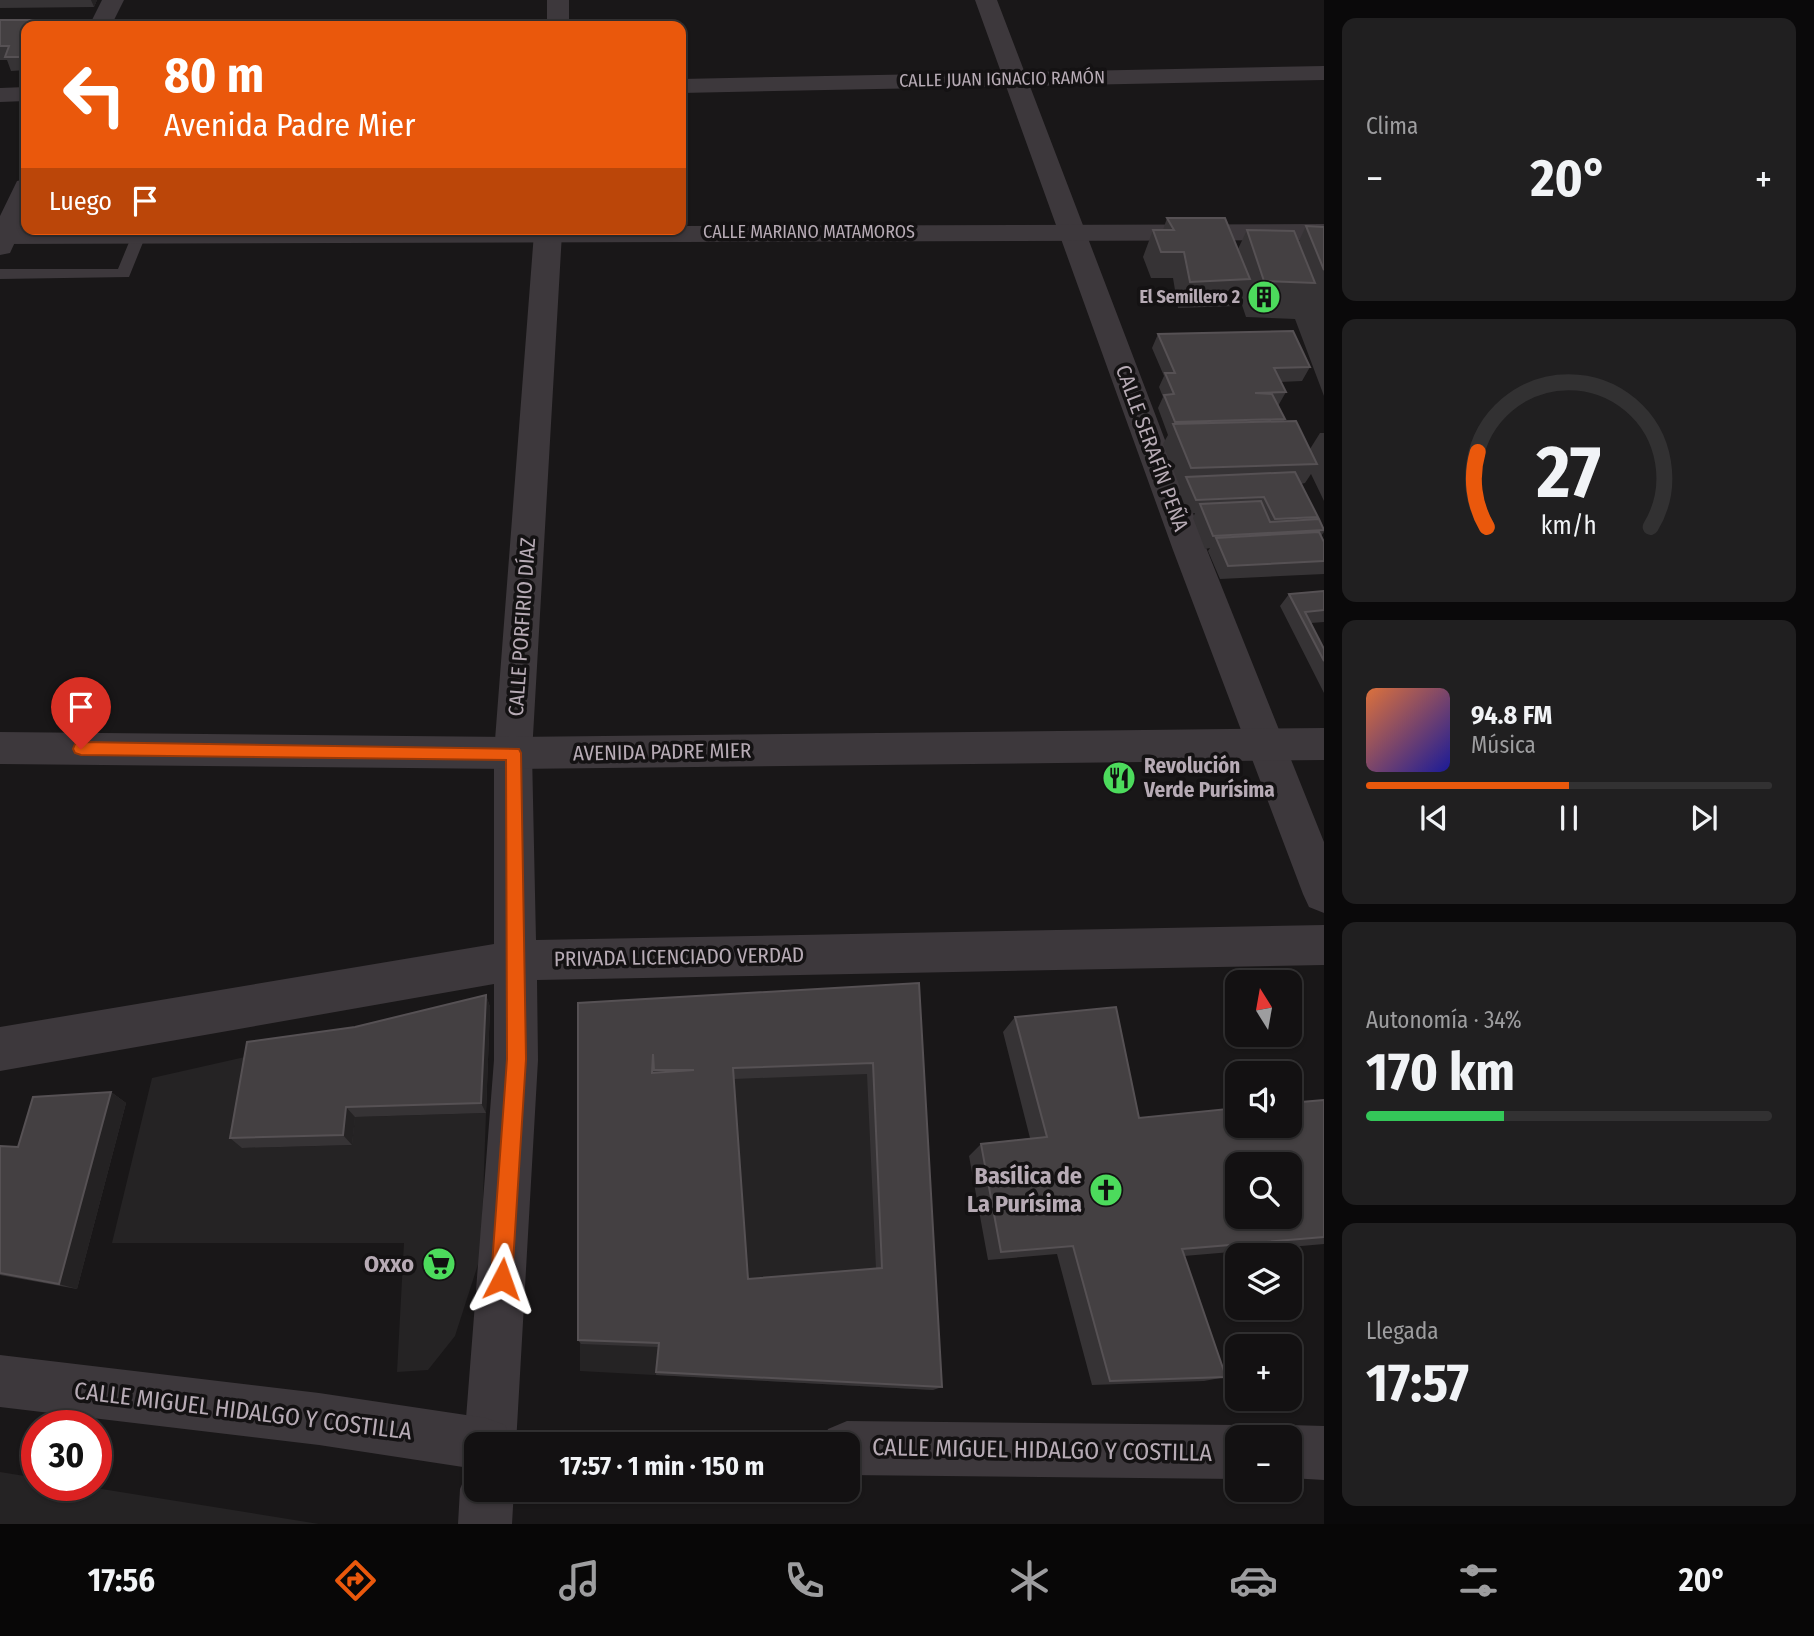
<!DOCTYPE html>
<html lang="es">
<head>
<meta charset="utf-8">
<style>
	body { margin:0; font-family:"Fira Sans Condensed",sans-serif; background:#201f20; color:#f1f3f6; height:100vh; display:flex; flex-direction:column; font-size:26px; white-space:nowrap }
	* { box-sizing:border-box; margin:0 }
	p { font-size:23px; color:#9d9d9f }
	.icon { flex:none; width:38px; height:38px; fill:none; stroke:currentColor; stroke-width:2; stroke-linecap:round; stroke-linejoin:round }
	.map { position:relative; flex:1; overflow:hidden }
	.panel { display:flex; flex-direction:column; gap:18px; padding:18px; background:#0a090a; width:490px }
	.panel>* { flex:none }
	.hud { position:absolute; left:21px; top:21px; width:665px; height:214px; border-radius:14px; box-shadow:0 2px 5px #0004,0 0 0 2px #323132; background:#ea580c; color:#fff; overflow:hidden }
	.needle { width:46px; rotate:349deg }
	.buttons { position:absolute; left:1225px; top:970px; display:grid; gap:14px }
	.buttons a { display:grid; place-items:center; width:77px; height:77px; border-radius:14px; background:#131112; box-shadow:0 2px 5px #0004,0 0 0 2px #323132; font-size:35px }
	.speed { position:absolute; left:21px; top:1410px; display:flex; gap:14px; font-size:35px; font-weight:700; text-align:center }
	.speed>* { display:grid; place-content:center; width:91px; height:91px; border-radius:50%; background:#131112; box-shadow:0 2px 5px #0004,0 0 0 2px #323132; line-height:1 }
	.speed .limit { border:10px solid #d22; background:#fff; color:#111 }
	.pin { position:absolute; display:grid; place-items:center; width:60px; height:60px; color:#fff; margin:-72px -30px; border-radius:50% 50% 50% 0; rotate:-45deg; box-shadow:0 0 7px #0007 }
	.pin .icon { rotate:45deg }
	.me { position:absolute; width:77px; margin:-38px; rotate:4deg; stroke-linejoin:round; filter:drop-shadow(0 0 5px #0008) }
	.turn { display:flex; align-items:center; gap:24px; height:147px; padding:0 28px; font-size:32px }
	.turn .icon { width:91px; height:91px; stroke-width:2.5 }
	.turn b { display:block; font-size:49px; line-height:60px }
	.then { display:flex; align-items:center; height:66px; padding:0 28px; background:#0003; gap:14px; font-size:26px }
	.big { font-size:52px; font-weight:700; line-height:1.1 }
	.panel .tile { flex:1; display:flex; flex-direction:column; justify-content:center; gap:10px; min-width:0; padding:0 24px; border-radius:14px; background:#201f20 }
	.panel .dial { align-items:center; gap:0 }
	.dial svg { height:182px; overflow:visible; fill:none; stroke:#323132; stroke-width:7; stroke-linecap:round; text-anchor:middle }
	.dial text { fill:#f1f3f6; stroke:none }
	.song { display:flex; align-items:center; gap:21px }
	.cover { width:84px; height:84px; border-radius:10px; background:linear-gradient(135deg,hsl(20 70% 55%),hsl(240 70% 35%)) }
	.played { height:7px; border-radius:4px; background:linear-gradient(90deg,#ea580c 50%,#323132 50%) }
	.keys { display:flex; justify-content:space-around; direction:ltr }
	.heat { display:flex; justify-content:space-between; align-items:center; font-size:38px; direction:ltr }
	.charge { height:10px; border-radius:5px; background:linear-gradient(90deg,#34c759 34%,#323132 0) }
	.trip { position:absolute; left:464px; top:1432px; width:396px; height:70px; border-radius:14px; background:#131112; box-shadow:0 2px 5px #0004,0 0 0 2px #323132; font-weight:700; line-height:70px; text-align:center }
	.dock { display:flex; height:112px; justify-content:space-around; align-items:center; background:#080707; color:#9d9d9f }
	.dock .icon { width:49px; height:49px }
	.dock .active { color:#ea580c }
	.dock b { font-size:32px; color:#f1f3f6 }
	main { display:flex; flex:1; min-height:0 }
	.map>svg:first-child { display:block }
	.built { fill:#252324 }
	.lines { fill:none; stroke-linecap:round; stroke-linejoin:round }
	.service { fill:#3d383c; fill-rule:evenodd }
	.minor { fill:#3d383c; fill-rule:evenodd }
	.tertiary { fill:#3d383c; fill-rule:evenodd }
	.wall { fill:#363335; fill-rule:evenodd }
	.shaded-wall { fill:#242223 }
	.building { fill:#444042; stroke:#565154; stroke-width:2; fill-rule:evenodd }
	.route { fill:#ea580c; stroke:#983908; stroke-width:2 }
	.labels { text-anchor:middle; stroke-width:7; stroke-linejoin:round; paint-order:stroke }
	.far-street-label { font-size:18px; fill:#b7abb5; stroke:#141213 }
	.far-poi-label { font-size:18px; font-weight:bold; fill:#b7abb5; stroke:#141213; text-anchor:end }
	.street-label { font-size:21px; fill:#b7abb5; stroke:#141213 }
	.poi-label { font-size:21px; font-weight:bold; fill:#b7abb5; stroke:#141213; text-anchor:start }
	.near-poi-label { font-size:24px; font-weight:bold; fill:#b7abb5; stroke:#141213; text-anchor:end }
	.near-street-label { font-size:24px; fill:#b7abb5; stroke:#141213 }
</style>
</head>
<body>
<main>
<div class="map">
<svg width="1324" height="1524" viewBox="0 0 1324 1524">
	<rect width="100%" height="100%" fill="#191718"/>
	<path class="built" d="M 913,996 L 933,1390 L 580,1371 L 580,1015 Z
		M 258,1054 L 242,1148 L 351,1145 L 355,1117 L 486,1113 L 481,1255 L 455,1336 L 428,1370 L 397,1372 L 404,1243 L 112,1243 L 152,1078 Z
		M 0,1472 L 37,1478 L 37,1486 L 83,1486 L 319,1524 L 0,1524 Z"/>
	<g class="lines">
		<path class="service" d="M 139,231 L 146,235 L 129,277 L 0,279 L 0,269 L 118,269 L 132,235 Z"/>
		<path class="minor" d="M 102,0 L 124,0 L 111,26 L 89,26 Z
			M 547,0 L 569,0 L 569,26 L 547,26 Z
			M 975,0 L 997,0 L 1207,550 L 1324,842 L 1324,913 L 1309,907 L 1303,894 L 1173,550 Z
			M 26,87 L 26,101 L 0,102 L 0,88 Z
			M 26,179 L 26,218 L 10,253 L 0,255 L 0,216 L 17,181 Z
			M 537,229 L 559,229 L 562,233 L 532,753 L 536,940 L 1324,925 L 1324,965 L 537,980 L 538,1060 L 516,1444 L 476,1444 L 476,1465 L 471,1463 L 464,1444 L 494,1060 L 494,984 L 0,1071 L 0,1027 L 494,944 L 494,753 L 534,233 Z
			M 476,1467 L 476,1489 L 514,1489 L 512,1524 L 458,1524 L 460,1489 L 468,1470 Z"/>
		<path class="tertiary" d="M 1324,66 L 1324,80 L 681,93 L 681,79 Z
			M 1324,224 L 1324,240 L 0,244 L 0,228 L 681,229 L 681,226 Z
			M 1324,728 L 1324,760 L 513,769 L 0,764 L 0,732 L 513,737 Z
			M 0,1355 L 319,1393 L 486,1418 L 505,1425 L 512,1444 L 476,1444 L 476,1469 L 319,1445 L 0,1407 Z
			M 847,1421 L 1237,1425 L 1256,1433 L 1257,1437 L 1237,1437 L 1237,1479 L 847,1475 L 847,1444 L 822,1444 L 828,1429 Z
			M 1290,1425 L 1324,1426 L 1324,1480 L 1290,1478 L 1290,1437 L 1270,1437 L 1271,1433 Z"/>
	</g>
	<path class="wall" d="M 0,0 L 97,0 L 94,7 L 0,8 Z
		M 0,20 L 26,26 L 26,70 L 11,71 L 7,60 L 0,60 Z
		M 1167,218 L 1238,249 L 1247,230 L 1299,241 L 1306,226 L 1324,227 L 1324,396 L 1295,319 L 1246,317 L 1240,299 L 1237,306 L 1178,308 L 1173,278 L 1151,278 L 1143,257 L 1153,230 L 1163,230 Z
		M 1158,334 L 1310,367 L 1302,381 L 1280,382 L 1286,392 L 1278,406 L 1285,419 L 1284,421 L 1310,449 L 1320,433 L 1324,433 L 1324,501 L 1311,474 L 1305,483 L 1301,484 L 1318,517 L 1316,519 L 1324,529 L 1324,532 L 1321,536 L 1324,542 L 1324,574 L 1220,579 L 1208,551 L 1210,548 L 1205,549 L 1193,518 L 1195,513 L 1188,514 L 1179,491 L 1180,487 L 1163,444 L 1168,435 L 1158,408 L 1163,397 L 1159,387 L 1164,376 L 1152,348 Z
		M 1324,591 L 1324,622 L 1311,623 L 1324,649 L 1324,693 L 1280,606 L 1289,594 Z
		M 919,983 L 942,1387 L 933,1390 L 656,1375 L 658,1347 L 581,1344 L 578,1340 L 578,1003 ZM 867,1074 L 876,1269 L 748,1279 L 734,1079 Z
		M 486,995 L 490,1007 L 486,1113 L 355,1117 L 352,1145 L 242,1148 L 230,1138 L 355,1027 Z
		M 1015,1017 L 1139,1118 L 1324,1100 L 1324,1244 L 1184,1256 L 1226,1377 L 1204,1381 L 1092,1385 L 1057,1254 L 988,1260 L 969,1156 L 981,1144 L 1030,1138 L 1003,1032 Z
		M 111,1092 L 126,1103 L 77,1289 L 0,1275 L 0,1146 L 18,1147 Z"/>
	<path class="shaded-wall" d="M 91,0 L 97,0 L 94,7 Z
		M 76,20 L 78,26 L 71,26 Z
		M 486,995 L 490,1007 L 486,1113 L 481,1103 Z
		M 111,1092 L 126,1103 L 77,1289 L 59,1284 Z
		M 346,1107 L 355,1117 L 352,1145 L 343,1135 Z"/>
	<path class="building" d="M 0,20 L 76,20 L 71,26 L 26,26 L 26,57 L 5,57 L 9,46 L 0,46 Z
		M 1167,218 L 1225,218 L 1250,279 L 1190,282 L 1184,252 L 1161,252 L 1153,230 L 1174,230 Z
		M 1306,226 L 1324,227 L 1324,270 Z
		M 1247,230 L 1294,231 L 1315,283 L 1264,281 Z
		M 1293,331 L 1310,367 L 1274,368 L 1286,392 L 1255,393 L 1272,394 L 1285,419 L 1175,422 L 1164,395 L 1174,394 L 1165,373 L 1175,373 L 1158,334 Z
		M 1296,421 L 1317,464 L 1191,468 L 1173,424 Z
		M 1295,472 L 1318,517 L 1275,519 L 1264,497 L 1196,500 L 1186,477 Z
		M 1261,501 L 1270,522 L 1319,519 L 1324,530 L 1213,536 L 1200,504 Z
		M 1319,532 L 1324,542 L 1324,561 L 1228,566 L 1216,538 Z
		M 1324,591 L 1324,610 L 1305,612 L 1324,649 L 1324,661 L 1289,594 Z
		M 919,983 L 942,1387 L 656,1372 L 659,1343 L 578,1340 L 578,1003 ZM 653,1054 L 654,1070 L 694,1070 L 652,1073 ZM 873,1063 L 882,1268 L 748,1279 L 733,1068 Z
		M 486,995 L 481,1103 L 346,1107 L 343,1135 L 230,1138 L 247,1042 L 355,1027 Z
		M 1116,1007 L 1139,1118 L 1237,1108 L 1237,1125 L 1290,1125 L 1290,1103 L 1324,1100 L 1324,1237 L 1182,1249 L 1226,1377 L 1110,1381 L 1073,1246 L 1001,1252 L 981,1144 L 1047,1137 L 1015,1017 ZM 1237,1164 L 1290,1164 L 1290,1216 L 1237,1216 Z
		M 111,1092 L 59,1284 L 0,1273 L 0,1146 L 18,1147 L 33,1097 Z"/>
	<path class="route" d="M 81,742 L 519,749 L 521,753 L 526,1059 L 512,1279 L 509,1286 L 502,1289 L 494,1286 L 491,1279 L 507,1059 L 506,760 L 81,755 L 75,753 L 73,749 L 75,744 Z"/>
	<defs>
		<symbol id="building-disc" viewBox="-11 -11 22 22"><circle r="9.5" fill="#4cdb5c" stroke="#141213"/><path d="M-4-6H4V6H1V3H-1V6H-4ZM-2.5-4.3h1.7v1.8h-1.7ZM.8-4.3h1.7v1.8H.8ZM-2.5-1h1.7V.8h-1.7ZM.8-1h1.7V.8H.8Z" fill="#111"/></symbol>
		<symbol id="restaurant-disc" viewBox="-11 -11 22 22"><circle r="9.5" fill="#4cdb5c" stroke="#141213"/><path d="M-5-6h1v4h1v-4h1v4h1v-4h1v5L-1.5 .5V6h-2V.5L-5-1ZM5-6V6H3V1.5H1.5Q1.5-4 5-6Z" fill="#111"/></symbol>
		<symbol id="church-disc" viewBox="-11 -11 22 22"><circle r="9.5" fill="#4cdb5c" stroke="#141213"/><path d="M-1.2-6h2.4v3.5h3.3v2.4h-3.3V6h-2.4V-.1h-3.3v-2.4h3.3Z" fill="#111"/></symbol>
		<symbol id="supermarket-disc" viewBox="-11 -11 22 22"><circle r="9.5" fill="#4cdb5c" stroke="#141213"/><path d="M-6-5.5h2.5l.6 2H6L4.5 2H-2.5L-4.4-4H-6ZM-1.5 3.2a1.3 1.3 0 1 0 .1 0ZM3 3.2a1.3 1.3 0 1 0 .1 0Z" fill="#111"/></symbol>
	</defs>
	<g fill-rule="evenodd">
		<use href="#building-disc" x="1245" y="278" width="38" height="38"/>
		<use href="#restaurant-disc" x="1100" y="759" width="38" height="38"/>
		<use href="#church-disc" x="1087" y="1171" width="38" height="38"/>
		<use href="#supermarket-disc" x="420" y="1245" width="38" height="38"/>
	</g>
	<g class="labels">
		<g class="far-street-label">
			<text transform="translate(1002 79) rotate(-1)" y="6">CALLE JUAN IGNACIO RAMÓN</text>
			<text x="809" y="238">CALLE MARIANO MATAMOROS</text>
		</g>
		<g class="far-poi-label">
			<text x="1240" y="303">El Semillero 2</text>
		</g>
		<g class="street-label">
			<text transform="translate(1152 448) rotate(70)" y="7">CALLE SERAFÍN PEÑA</text>
			<text transform="translate(522 627) rotate(-86)" y="7">CALLE PORFIRIO DÍAZ</text>
			<text transform="translate(662 752) rotate(-1)" y="7">AVENIDA PADRE MIER</text>
			<text transform="translate(679 957) rotate(-1)" y="7">PRIVADA LICENCIADO VERDAD</text>
		</g>
		<g class="poi-label">
			<text x="1144" y="773">Revolución<tspan x="1144" dy="24">Verde Purísima</tspan></text>
		</g>
		<g class="near-poi-label">
			<text x="1082" y="1184">Basílica de<tspan x="1082" dy="28">La Purísima</tspan></text>
			<text x="414" y="1272">Oxxo</text>
		</g>
		<g class="near-street-label">
			<text transform="translate(243 1411) rotate(7)" y="8">CALLE MIGUEL HIDALGO Y COSTILLA</text>
			<text transform="translate(1042 1450) rotate(1)" y="8">CALLE MIGUEL HIDALGO Y COSTILLA</text>
		</g>
	</g>
</svg>
<div class="buttons">
<a><svg class="needle" viewBox="-14 -14 28 28"><path d="M0-13l5 13h-10z" fill="#e53935"/><path d="M0 13l5-13h-10z" fill="#9d9d9f"/></svg></a>
<a><svg class="icon" aria-label="sound" viewBox="0 0 24 24"><path d="M4 9h4l5-4v14l-5-4H4zM17 9q2 3 0 6"/></svg></a>
<a><svg class="icon" aria-label="search" viewBox="0 0 24 24"><circle cx="10" cy="10" r="6"/><path d="M15 15l6 6"/></svg></a>
<a><svg class="icon" aria-label="layers" viewBox="0 0 24 24"><path d="M12 4l9 5-9 5-9-5zM3 14l9 5 9-5"/></svg></a>
<a>+</a>
<a>−</a>
</div>
<div class="speed"><div class="limit">30</div></div>
<div class="pin" style="left:81px;top:749px;background:#d93025"><svg class="icon" aria-label="arrive" viewBox="0 0 24 24"><path d="M6 21V4h12l-3 4 3 4H6"/></svg></div>
<svg class="me" style="left:502px;top:1279px" viewBox="-20 -20 40 40"><path d="M0-17L14 15 0 8-14 15z" fill="#ea580c" stroke="#fff" stroke-width="4"/></svg>
<div class="trip">17:57 · 1 min · 150 m</div>
<div class="hud">
<div class="turn"><svg class="icon" aria-label="left" viewBox="0 0 24 24"><path d="M17 20v-9H6M10 6l-5 5 5 5"/></svg><div><b>80 m</b>Avenida Padre Mier</div></div>
<div class="then">Luego<svg class="icon" aria-label="arrive" viewBox="0 0 24 24"><path d="M6 21V4h12l-3 4 3 4H6"/></svg></div>
</div>
</div>
<section class="panel">
<div class="tile"><p>Clima</p>
<div class="heat"><a>−</a><b class="big">20°</b><a>+</a></div>
</div>
<div class="tile dial"><svg viewBox="0 0 100 80">
<path d="M14 69A42 42 0 1 1 86 69"/>
<path d="M14 69A42 42 0 0 1 10 36" stroke="#ea580c"/>
<text x="50" y="56" font-size="32" font-weight="700">27</text>
<text x="50" y="72" font-size="11">km/h</text>
</svg></div>
<div class="tile">
<div class="song"><i class="cover"></i><div><b>94.8 FM</b><p>Música</p></div></div>
<div class="played"></div>
<div class="keys"><svg class="icon" aria-label="previous" viewBox="0 0 24 24"><path d="M18 5L8 12l10 7zM5 5v14"/></svg><svg class="icon" aria-label="pause" viewBox="0 0 24 24"><path d="M8 5v14M16 5v14"/></svg><svg class="icon" aria-label="next" viewBox="0 0 24 24"><path d="M6 5l10 7-10 7zM19 5v14"/></svg></div>
</div>
<div class="tile"><p>Autonomía · 34%</p><b class="big">170 km</b><div class="charge"></div></div>
<div class="tile"><p>Llegada</p><b class="big">17:57</b></div>
</section>
</main>
<nav class="dock">
<b>17:56</b>
<svg class="icon active" aria-label="directions" viewBox="0 0 24 24"><path d="M12 3l9 9-9 9-9-9zM9 14v-3h6M13 9l2 2-2 2"/></svg>
<svg class="icon" aria-label="music" viewBox="0 0 24 24"><path d="M9 18V5l10-2v13"/><circle cx="6" cy="18" r="3"/><circle cx="16" cy="16" r="3"/></svg>
<svg class="icon" aria-label="phone" viewBox="0 0 24 24"><path d="M5 4h4l2 5-3 2q2 4 5 5l2-3 5 2v4C11 20 4 13 5 4z"/></svg>
<svg class="icon" aria-label="climate" viewBox="0 0 24 24"><path d="M12 3v18M4 7l16 10M4 17L20 7"/></svg>
<svg class="icon" aria-label="car" viewBox="0 0 24 24"><path d="M5 17H2v-5l4-1 3-4h7l3 4 3 1v5h-3M9 17h6M6 11h13"/><circle cx="7" cy="17" r="2"/><circle cx="17" cy="17" r="2"/></svg>
<svg class="icon" aria-label="filters" viewBox="0 0 24 24"><path d="M4 7h16M4 17h16"/><circle cx="9" cy="7" r="2"/><circle cx="15" cy="17" r="2"/></svg>
<b>20°</b>
</nav>
</body>
</html>
